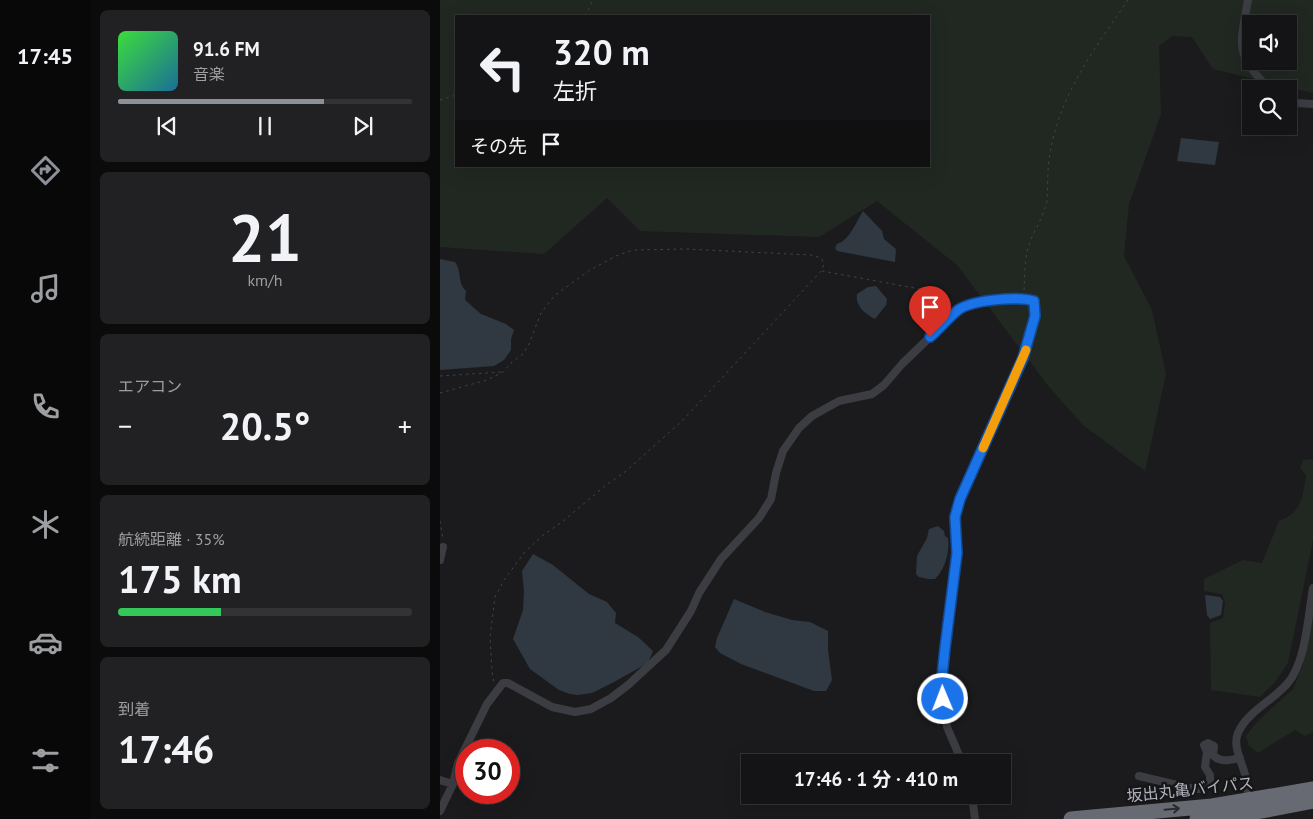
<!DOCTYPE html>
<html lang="ja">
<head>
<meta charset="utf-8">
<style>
	body { margin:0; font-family:"PT Sans","Noto Sans JP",sans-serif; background:#212123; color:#f1f3f6; height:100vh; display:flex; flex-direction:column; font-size:19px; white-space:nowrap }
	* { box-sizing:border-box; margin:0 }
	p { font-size:16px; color:#9d9ea1 }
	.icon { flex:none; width:28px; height:28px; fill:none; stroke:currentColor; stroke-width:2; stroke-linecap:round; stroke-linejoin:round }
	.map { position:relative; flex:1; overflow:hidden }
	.side { display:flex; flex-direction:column; gap:10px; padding:10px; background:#0b0b0c; width:350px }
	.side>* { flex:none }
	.banner { position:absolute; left:15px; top:15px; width:475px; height:152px; border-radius:0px; box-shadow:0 5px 20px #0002,0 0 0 1px #333335; background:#141416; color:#f1f3f6; overflow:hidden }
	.buttons { position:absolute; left:802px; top:15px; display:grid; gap:10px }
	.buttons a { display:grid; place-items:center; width:55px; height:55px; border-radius:0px; background:#141416; box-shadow:0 5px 20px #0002,0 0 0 1px #333335; font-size:25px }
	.speed { position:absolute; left:15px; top:739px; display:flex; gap:10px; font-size:25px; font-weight:700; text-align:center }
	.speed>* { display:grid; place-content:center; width:65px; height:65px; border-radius:50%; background:#141416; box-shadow:0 5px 20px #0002,0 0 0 1px #333335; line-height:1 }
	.speed .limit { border:8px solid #d22; background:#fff; color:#111 }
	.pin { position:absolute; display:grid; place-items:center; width:42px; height:42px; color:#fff; margin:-51px -21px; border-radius:50% 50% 50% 0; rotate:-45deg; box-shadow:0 0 5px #0007 }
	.pin .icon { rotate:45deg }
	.me { position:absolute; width:55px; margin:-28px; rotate:359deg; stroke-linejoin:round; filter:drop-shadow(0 0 4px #0008) }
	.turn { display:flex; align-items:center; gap:18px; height:105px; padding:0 15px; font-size:22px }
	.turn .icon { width:65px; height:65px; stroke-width:2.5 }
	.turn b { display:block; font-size:35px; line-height:42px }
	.then { display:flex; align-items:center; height:48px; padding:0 15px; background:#0003; gap:10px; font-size:19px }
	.big { font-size:38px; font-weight:700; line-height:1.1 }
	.side .tile { flex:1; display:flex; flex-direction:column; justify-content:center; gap:8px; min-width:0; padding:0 18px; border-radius:8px; background:#212123 }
	.side .dial { align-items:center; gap:0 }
	.dial b { font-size:65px; line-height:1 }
	.song { display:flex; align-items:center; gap:15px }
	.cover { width:60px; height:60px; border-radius:8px; background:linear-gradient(135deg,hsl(120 70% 55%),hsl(200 70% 35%)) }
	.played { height:5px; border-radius:2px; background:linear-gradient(90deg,#8c9099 70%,#333335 70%) }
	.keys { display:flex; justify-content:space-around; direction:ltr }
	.heat { display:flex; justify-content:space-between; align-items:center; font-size:28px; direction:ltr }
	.charge { height:8px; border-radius:4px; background:linear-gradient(90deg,#34c759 35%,#333335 0) }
	.trip { position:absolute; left:301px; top:754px; width:270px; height:50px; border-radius:0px; background:#141416; box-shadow:0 5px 20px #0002,0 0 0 1px #333335; font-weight:700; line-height:50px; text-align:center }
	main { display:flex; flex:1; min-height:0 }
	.tabs { display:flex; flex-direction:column; width:90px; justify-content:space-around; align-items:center; background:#080809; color:#9d9ea1 }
	.tabs .icon { width:35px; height:35px }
	.tabs .active { color:#8c9099 }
	.tabs b { font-size:22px; color:#f1f3f6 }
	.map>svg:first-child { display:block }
	.green { fill:#212822; fill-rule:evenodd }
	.water { fill:#303941 }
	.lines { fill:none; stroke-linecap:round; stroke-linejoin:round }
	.path { stroke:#424449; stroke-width:1; stroke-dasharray:2.5 4; stroke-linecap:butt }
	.street { stroke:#3c3d42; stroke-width:8 }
	.highway { stroke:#686a73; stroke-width:15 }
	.oneway { stroke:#2a2b2f }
	.route-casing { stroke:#114b97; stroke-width:12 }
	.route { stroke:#1a73e8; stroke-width:9 }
	.slow { stroke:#f59e0b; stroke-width:9 }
	.labels { text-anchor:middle; stroke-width:5; stroke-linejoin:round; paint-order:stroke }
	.street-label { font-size:16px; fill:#aeb2bc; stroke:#161618 }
</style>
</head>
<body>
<main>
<nav class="tabs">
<b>17:45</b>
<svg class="icon active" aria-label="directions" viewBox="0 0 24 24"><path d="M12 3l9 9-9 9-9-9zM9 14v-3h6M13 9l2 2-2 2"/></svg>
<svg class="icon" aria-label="music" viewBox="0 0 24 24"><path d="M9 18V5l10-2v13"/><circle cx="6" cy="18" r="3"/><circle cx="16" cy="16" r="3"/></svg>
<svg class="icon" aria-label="phone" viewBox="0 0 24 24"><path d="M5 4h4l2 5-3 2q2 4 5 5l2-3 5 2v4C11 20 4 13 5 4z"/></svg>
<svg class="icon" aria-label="climate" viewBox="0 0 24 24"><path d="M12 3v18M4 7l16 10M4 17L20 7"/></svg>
<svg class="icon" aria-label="car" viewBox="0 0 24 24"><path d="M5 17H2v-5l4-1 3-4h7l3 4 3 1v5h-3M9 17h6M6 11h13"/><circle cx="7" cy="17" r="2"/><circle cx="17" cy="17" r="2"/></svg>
<svg class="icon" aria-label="filters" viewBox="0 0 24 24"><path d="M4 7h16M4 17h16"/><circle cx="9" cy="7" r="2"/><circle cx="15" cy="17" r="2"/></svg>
</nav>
<section class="side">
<div class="tile">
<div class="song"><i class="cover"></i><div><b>91.6 FM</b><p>音楽</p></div></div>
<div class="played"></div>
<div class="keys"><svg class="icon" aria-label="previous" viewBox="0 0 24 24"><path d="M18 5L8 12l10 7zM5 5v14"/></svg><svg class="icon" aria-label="pause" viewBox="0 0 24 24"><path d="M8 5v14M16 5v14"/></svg><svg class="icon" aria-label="next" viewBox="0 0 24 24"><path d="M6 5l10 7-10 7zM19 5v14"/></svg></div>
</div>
<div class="tile dial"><b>21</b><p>km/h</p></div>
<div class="tile"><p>エアコン</p>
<div class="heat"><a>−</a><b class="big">20.5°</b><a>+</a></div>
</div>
<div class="tile"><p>航続距離 · 35%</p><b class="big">175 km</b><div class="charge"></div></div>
<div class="tile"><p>到着</p><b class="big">17:46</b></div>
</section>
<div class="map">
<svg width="873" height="819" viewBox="0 0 873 819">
	<rect width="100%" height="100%" fill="#1b1b1d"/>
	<path class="green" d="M 0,0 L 873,0 L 873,93 L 773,69 L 752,37 L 732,36 L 719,46 L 721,114 L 689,204 L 684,256 L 712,310 L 726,374 L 705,471 L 643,425 L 609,387 L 517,265 L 437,201 L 379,237 L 200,231 L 167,198 L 104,254 L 0,247 ZM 16,16 L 489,16 L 489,166 L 16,166 ZM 811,24 L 849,24 L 849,61 L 811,61 Z
		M 873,459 L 873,540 L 848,663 L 835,682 L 820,697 L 771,690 L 770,623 L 783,618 L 785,603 L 782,594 L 764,591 L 764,579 L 803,560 L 822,563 L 839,521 C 861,513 863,497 866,475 L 860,468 L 863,460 Z
		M 873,606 L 873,732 L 865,736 L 855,730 L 818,753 L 809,746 L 806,736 L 817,722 L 853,689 L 863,665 Z"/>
	<path class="water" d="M 741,138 L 779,142 L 775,165 L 737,161 Z
		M 423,211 L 442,231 L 444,239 L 456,249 L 455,262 L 397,251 L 395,248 L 397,244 C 410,240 416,222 423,211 Z
		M 0,259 L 15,262 C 22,271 17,282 26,291 L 25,300 L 41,314 L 66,324 L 74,330 L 71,339 L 71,350 L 64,360 L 54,366 L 0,370 Z
		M 436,286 L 447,299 L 446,305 L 435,319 C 425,314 415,306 417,294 L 428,287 Z
		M 498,526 L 504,531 L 505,536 L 508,538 C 510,551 505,570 495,579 L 488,579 L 479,577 L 476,574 L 477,556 L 487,538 L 489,529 Z
		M 93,554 L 113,565 L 149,594 L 167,602 L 176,613 L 175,623 L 198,637 L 213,651 L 208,663 L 174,682 L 152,693 L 138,695 L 130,694 L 119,690 L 90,669 L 73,639 L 83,610 L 84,591 L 82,571 Z
		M 765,595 L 780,597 L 783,601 L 781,615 L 770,619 L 767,615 Z
		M 294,599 L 325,612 L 352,620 L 370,622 L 388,631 L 388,650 L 392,680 L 386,691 L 374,691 L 301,664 L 280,653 L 275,647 L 277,638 Z"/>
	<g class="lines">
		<path class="path" d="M 145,16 L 153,0
			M 0,100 L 16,95
			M 382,271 L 496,292 L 503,294 L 513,303
			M 584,290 C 585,274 584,257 590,242 C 595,228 604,216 607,201 C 608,184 607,165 611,148 C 621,93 657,45 688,0
			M 0,376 L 62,372
			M 0,393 L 47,380 L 63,372 L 72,362 L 83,354 L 89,344 L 101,313 L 114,296 L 150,270 L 176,256 L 193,250 L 246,249 L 371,255 L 381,258 L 384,263 L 382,270 L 242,421 L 185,472 L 166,485 L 122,522 L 102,536 L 84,553 L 64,580 L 55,597 L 50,638 L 52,671 L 54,682
			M 0,521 L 3,540"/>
		<path class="street" d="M 808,0 C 800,45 794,55 830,89
			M 849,101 L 857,103 L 873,104
			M 0,560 L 3,547
			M 699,776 L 754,789 L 763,789 L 770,784 L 770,775 L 765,767 L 767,752 L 764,745 L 768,743 L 774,746 L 773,755 C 780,763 790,760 800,758
			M 0,780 L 13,784
			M 532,795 L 535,819
			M 808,801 C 808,793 808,785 806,778 C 803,764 792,746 798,733 C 807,712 832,701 847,684 C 866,663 868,616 873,588
			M 0,811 L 13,784 L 18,763 L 47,704 L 63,683 L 68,683 L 112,707 L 135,712 L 151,709 L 171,698 L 188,685 L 226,650 L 251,611 L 259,593 L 281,559 L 319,518 L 331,499 L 336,473 L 343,451 L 359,428 L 372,416 L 399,401 L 432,394 L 444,385 L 462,364 L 518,310 C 537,300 574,295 594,301 C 596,322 590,339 583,358 L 520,499 L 515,517 L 517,553 L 502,677 L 507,727 L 522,762"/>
		<path class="highway" d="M 631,819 L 772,806 L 873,789
			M 757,819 L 822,811 L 873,801"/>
	</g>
	<defs><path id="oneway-shaft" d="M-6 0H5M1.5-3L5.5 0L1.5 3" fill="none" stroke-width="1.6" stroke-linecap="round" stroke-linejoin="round" transform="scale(1.25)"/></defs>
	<use class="oneway" href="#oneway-shaft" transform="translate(732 809) rotate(-5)"/>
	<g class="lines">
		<defs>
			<path id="route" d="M 490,337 C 499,329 508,318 518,310 C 532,300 578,296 594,301 L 595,316 L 583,358 L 520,499 L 515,517 L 517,553 L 505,648 L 502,677 L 503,699"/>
		</defs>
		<use href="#route" class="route-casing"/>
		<use href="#route" class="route"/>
		<path class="slow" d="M 543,448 L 586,350"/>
	</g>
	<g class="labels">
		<g class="street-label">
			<text transform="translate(750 789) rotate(-6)" y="6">坂出丸亀バイパス</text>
		</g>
	</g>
</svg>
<div class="buttons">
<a><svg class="icon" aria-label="sound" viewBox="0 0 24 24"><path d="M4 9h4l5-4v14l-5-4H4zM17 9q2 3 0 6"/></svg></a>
<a><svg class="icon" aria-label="search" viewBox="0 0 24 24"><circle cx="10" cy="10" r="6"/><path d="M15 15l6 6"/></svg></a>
</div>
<div class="speed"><div class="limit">30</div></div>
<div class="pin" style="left:490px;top:337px;background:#d93025"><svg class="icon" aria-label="arrive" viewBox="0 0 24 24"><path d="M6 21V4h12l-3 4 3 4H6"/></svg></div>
<svg class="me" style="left:503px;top:699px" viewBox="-20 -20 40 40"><circle r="17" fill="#1a73e8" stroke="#fff" stroke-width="3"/><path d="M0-11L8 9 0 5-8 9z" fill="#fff"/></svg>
<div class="trip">17:46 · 1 分 · 410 m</div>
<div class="banner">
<div class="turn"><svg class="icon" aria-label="left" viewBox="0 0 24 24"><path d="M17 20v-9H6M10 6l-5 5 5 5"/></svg><div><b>320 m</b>左折</div></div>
<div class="then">その先<svg class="icon" aria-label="arrive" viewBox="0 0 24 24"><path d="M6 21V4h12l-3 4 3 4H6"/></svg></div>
</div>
</div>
</main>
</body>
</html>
